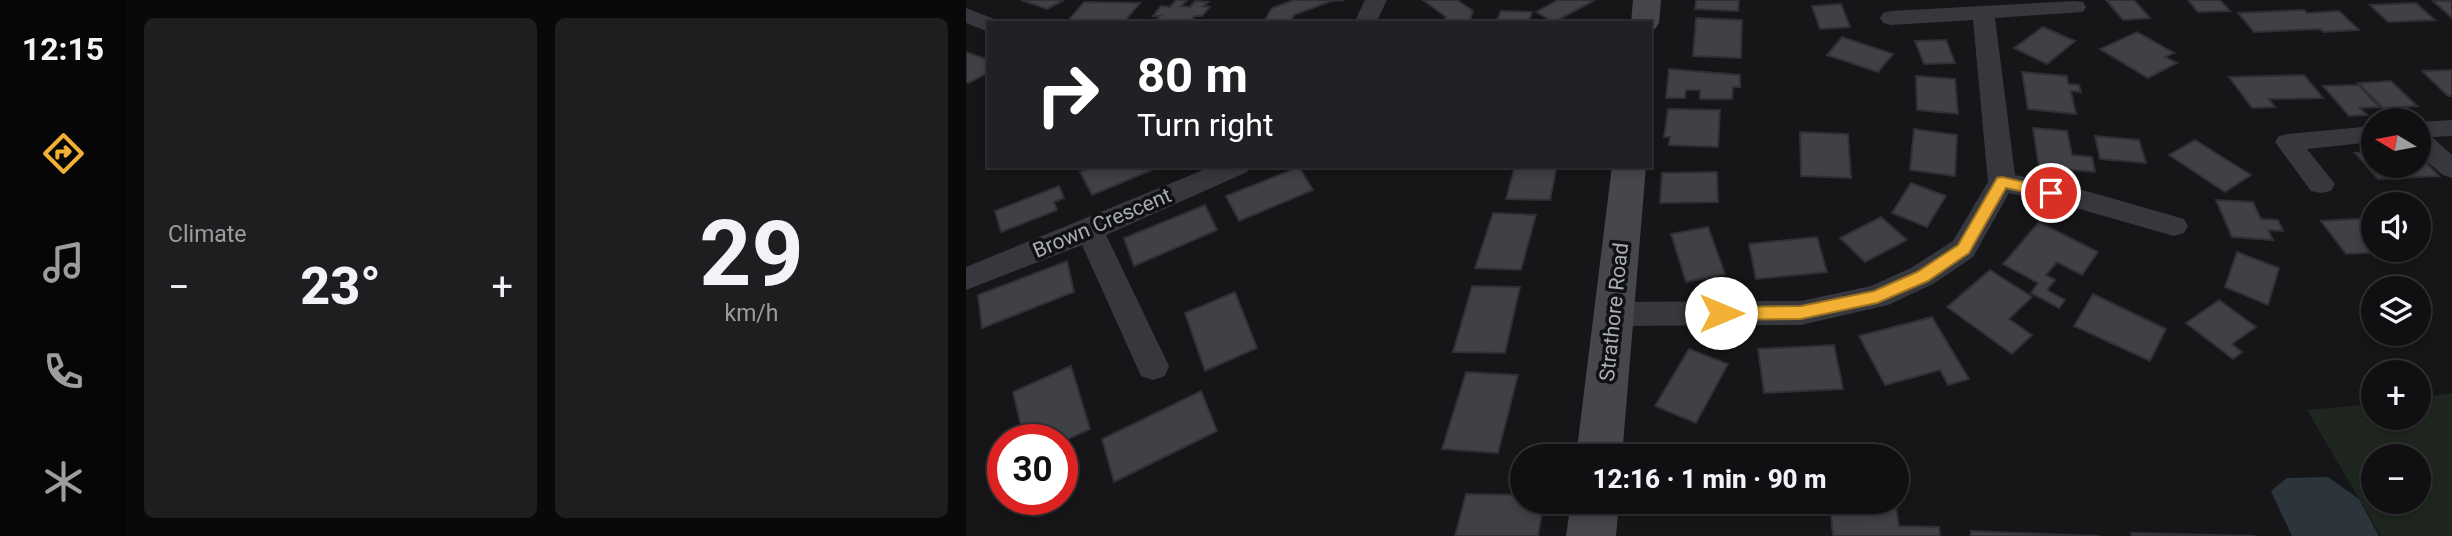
<!DOCTYPE html>
<html lang="en">
<head>
<meta charset="utf-8">
<style>
	body { margin:0; font-family:Roboto,sans-serif; background:#1e1e20; color:#f1f3f6; height:100vh; display:flex; flex-direction:column; font-size:26px; white-space:nowrap }
	* { box-sizing:border-box; margin:0 }
	p { font-size:23px; color:#9c9d9f }
	.icon { flex:none; width:38px; height:38px; fill:none; stroke:currentColor; stroke-width:2; stroke-linecap:round; stroke-linejoin:round }
	.map { position:relative; flex:1; overflow:hidden }
	.sheet { display:flex; flex-direction:column; gap:18px; padding:18px; background:#09090a; width:840px }
	.sheet>* { flex:none }
	.hud { position:absolute; left:21px; top:21px; width:665px; height:147px; border-radius:0px; box-shadow:0 4px 10px #0003,0 0 0 2px #303032; background:#202124; color:#fff; overflow:hidden }
	.needle { width:46px; rotate:280deg }
	.fabs { position:absolute; left:1395px; top:108px; display:grid; gap:14px }
	.fabs a { display:grid; place-items:center; width:70px; height:70px; border-radius:50%; background:#101012; box-shadow:0 4px 10px #0003,0 0 0 2px #303032; font-size:35px }
	.speed { position:absolute; left:21px; top:424px; display:flex; gap:14px; font-size:35px; font-weight:700; text-align:center }
	.speed>* { display:grid; place-content:center; width:91px; height:91px; border-radius:50%; background:#101012; box-shadow:0 4px 10px #0003,0 0 0 2px #303032; line-height:1 }
	.speed .limit { border:10px solid #d22; background:#fff; color:#111 }
	.pin { position:absolute; display:grid; place-items:center; width:60px; height:60px; color:#fff; margin:-30px; border:4px solid #fff; border-radius:50%; box-shadow:0 2px 7px #0007 }
	.me { position:absolute; width:77px; margin:-38px; rotate:90deg; stroke-linejoin:round; filter:drop-shadow(0 0 5px #0008) }
	.turn { display:flex; align-items:center; gap:24px; height:147px; padding:0 35px; font-size:32px }
	.turn .icon { width:91px; height:91px; stroke-width:2.5 }
	.turn b { display:block; font-size:49px; line-height:60px }
	.big { font-size:52px; font-weight:800; line-height:1.1 }
	.sheet .card { flex:1; display:flex; flex-direction:column; justify-content:center; gap:10px; min-width:0; padding:0 24px; border-radius:10px; background:#1e1e20 }
	.sheet .dial { align-items:center; gap:0 }
	.dial b { font-size:91px; line-height:1 }
	.heat { display:flex; justify-content:space-between; align-items:center; font-size:38px; direction:ltr }
	.sheet .tiles { flex:1; display:grid; gap:18px; grid-template-columns:repeat(2,1fr) }
	.trip { position:absolute; left:544px; top:444px; width:399px; height:70px; border-radius:35px; background:#101012; box-shadow:0 4px 10px #0003,0 0 0 2px #303032; font-weight:800; line-height:70px; text-align:center }
	main { display:flex; flex:1; min-height:0 }
	.menu { display:flex; flex-direction:column; width:126px; justify-content:space-around; align-items:center; background:#060607; color:#9c9d9f }
	.menu .icon { width:49px; height:49px }
	.menu .current { color:#f2b134 }
	.menu b { font-size:32px; color:#f1f3f6 }
	.map>svg:first-child { display:block }
	.green { fill:#1e261f; fill-rule:evenodd }
	.water { fill:#2c353c }
	.building { fill:#404145; stroke:#303034; stroke-width:2 }
	.lines { fill:none; stroke-linecap:round; stroke-linejoin:round }
	.street { fill:#37383d; fill-rule:evenodd }
	.secondary { fill:#45474d; fill-rule:evenodd }
	.route { fill:#f2b134; stroke:#9d7322; stroke-width:2 }
	.labels { text-anchor:middle; stroke-width:7; stroke-linejoin:round; paint-order:stroke }
	.street-label { font-size:21px; fill:#a8adb8; stroke:#111113 }
</style>
</head>
<body>
<main>
<nav class="menu">
<b>12:15</b>
<svg class="icon current" aria-label="directions" viewBox="0 0 24 24"><path d="M12 3l9 9-9 9-9-9zM9 14v-3h6M13 9l2 2-2 2"/></svg>
<svg class="icon" aria-label="music" viewBox="0 0 24 24"><path d="M9 18V5l10-2v13"/><circle cx="6" cy="18" r="3"/><circle cx="16" cy="16" r="3"/></svg>
<svg class="icon" aria-label="phone" viewBox="0 0 24 24"><path d="M5 4h4l2 5-3 2q2 4 5 5l2-3 5 2v4C11 20 4 13 5 4z"/></svg>
<svg class="icon" aria-label="climate" viewBox="0 0 24 24"><path d="M12 3v18M4 7l16 10M4 17L20 7"/></svg>
</nav>
<section class="sheet">
<div class="tiles">
<div class="card"><p>Climate</p>
<div class="heat"><a>−</a><b class="big">23°</b><a>+</a></div>
</div>
<div class="card dial"><b>29</b><p>km/h</p></div>
</div>
</section>
<div class="map">
<svg width="1486" height="536" viewBox="0 0 1486 536">
	<rect width="100%" height="100%" fill="#161618"/>
	<path class="green" d="M 1486,393 L 1486,536 L 1415,536 L 1341,410 L 1407,404 L 1407,418 L 1452,418 L 1453,398 ZM 1407,457 L 1452,457 L 1452,502 L 1407,502 Z"/>
	<path class="water" d="M 1362,477 L 1393,499 L 1413,536 L 1326,536 L 1305,491 L 1321,478 Z"/>
	<path class="building" d="M 55,0 L 98,0 L 81,9 Z
		M 210,0 L 221,0 L 215,6 L 224,7 L 229,1 L 242,2 L 237,6 L 244,7 L 236,16 L 229,16 L 223,22 L 189,21 L 194,16 L 187,16 L 195,6 L 204,7 Z
		M 328,0 L 378,0 L 365,1 L 328,15 L 324,23 L 297,23 L 306,8 Z
		M 457,0 L 491,0 L 507,11 L 503,23 L 477,23 L 480,17 Z
		M 592,0 L 629,0 L 588,22 L 570,12 Z
		M 730,0 L 773,0 L 772,11 L 729,9 Z
		M 1140,0 L 1168,0 L 1184,18 L 1157,20 Z
		M 1222,0 L 1254,0 L 1264,11 L 1232,12 Z
		M 1467,1 L 1486,1 L 1486,18 Z
		M 118,2 L 174,3 L 158,22 L 101,22 Z
		M 1450,3 L 1469,20 L 1422,22 L 1404,5 Z
		M 875,4 L 884,27 L 854,29 L 846,6 Z
		M 1338,10 L 1341,13 L 1373,11 L 1393,30 L 1357,32 L 1354,29 L 1288,32 L 1272,13 Z
		M 535,11 L 566,12 L 562,23 L 530,22 Z
		M 730,18 L 776,20 L 775,58 L 727,56 Z
		M 1077,27 L 1109,41 L 1081,64 L 1048,48 Z
		M 1171,32 L 1208,53 L 1199,57 L 1211,63 L 1182,78 L 1134,49 Z
		M 876,37 L 927,54 L 912,72 L 861,55 Z
		M 980,40 L 989,63 L 958,64 L 949,41 Z
		M 0,52 L 23,60 L 23,72 L 3,83 L 0,82 Z
		M 703,69 L 774,75 L 774,87 L 767,87 L 766,99 L 734,99 L 734,90 L 720,90 L 719,98 L 700,98 Z
		M 1486,70 L 1486,96 L 1482,96 L 1456,71 Z
		M 1056,72 L 1101,76 L 1102,84 L 1113,85 L 1115,92 L 1105,91 L 1110,114 L 1062,109 Z
		M 1338,75 L 1357,98 L 1303,99 L 1309,107 L 1286,108 L 1263,77 Z
		M 950,76 L 989,79 L 992,114 L 951,110 Z
		M 1425,81 L 1451,106 L 1417,108 L 1392,83 Z
		M 1393,85 L 1413,107 L 1394,108 L 1401,115 L 1383,116 L 1357,86 Z
		M 702,109 L 754,110 L 752,147 L 703,145 L 704,137 L 698,137 Z
		M 1067,128 L 1101,131 L 1106,155 L 1126,157 L 1129,172 L 1073,167 Z
		M 948,129 L 991,135 L 989,176 L 944,170 Z
		M 834,132 L 882,134 L 885,178 L 835,176 Z
		M 1129,136 L 1173,140 L 1180,163 L 1134,159 Z
		M 1229,140 L 1285,175 L 1259,192 L 1203,155 Z
		M 1407,152 L 1407,166 L 1452,166 L 1452,154 L 1473,176 L 1412,179 L 1389,153 Z
		M 128,166 L 195,166 L 126,195 L 114,172 Z
		M 549,166 L 591,166 L 584,200 L 540,199 Z
		M 333,167 L 347,190 L 273,221 L 260,196 Z
		M 751,172 L 752,202 L 694,203 L 696,173 Z
		M 945,183 L 980,196 L 961,227 L 926,213 Z
		M 93,186 L 98,198 L 88,202 L 91,210 L 35,232 L 29,211 Z
		M 1250,200 L 1287,202 L 1295,219 L 1312,220 L 1317,231 L 1302,230 L 1307,240 L 1266,237 Z
		M 239,205 L 251,230 L 168,266 L 158,238 Z
		M 1407,211 L 1407,250 L 1439,251 L 1380,254 L 1355,221 L 1407,218 L 1401,212 Z
		M 527,213 L 570,215 L 555,270 L 509,268 Z
		M 915,217 L 941,240 L 899,262 L 874,238 Z
		M 1073,222 L 1132,252 L 1116,275 L 1091,262 L 1080,275 L 1089,280 L 1081,290 L 1099,300 L 1093,308 L 1065,293 L 1072,283 L 1037,264 Z
		M 742,227 L 759,274 L 720,282 L 705,234 Z
		M 851,237 L 861,272 L 790,279 L 783,244 Z
		M 1271,252 L 1313,268 L 1302,305 L 1259,287 Z
		M 101,261 L 108,292 L 16,328 L 12,295 Z
		M 1024,270 L 1066,297 L 1043,319 L 1066,335 L 1046,354 L 981,307 Z
		M 506,286 L 554,287 L 539,353 L 487,352 Z
		M 269,292 L 291,348 L 239,371 L 219,313 Z
		M 1127,294 L 1200,329 L 1184,361 L 1108,326 Z
		M 1253,300 L 1290,327 L 1266,344 L 1276,352 L 1267,359 L 1220,323 Z
		M 966,317 L 1003,379 L 982,385 L 974,370 L 919,385 L 893,336 Z
		M 868,345 L 877,389 L 798,393 L 792,349 Z
		M 723,349 L 762,364 L 730,423 L 689,406 Z
		M 105,366 L 124,429 L 96,442 L 96,439 L 58,439 L 47,392 Z
		M 500,372 L 552,375 L 532,453 L 476,449 Z
		M 235,391 L 251,431 L 148,482 L 136,439 Z
		M 500,494 L 556,495 L 556,502 L 578,502 L 572,536 L 489,536 Z
		M 864,506 L 930,508 L 933,526 L 973,527 L 974,536 L 867,536 Z
		M 1005,531 L 1133,536 L 1005,536 Z
		M 1165,533 L 1289,536 L 1166,536 Z"/>
	<g class="lines">
		<path class="street" d="M 399,0 L 421,0 L 410,23 L 388,23 Z
			M 1109,1 L 1117,2 L 1120,7 L 1117,12 L 1029,18 L 1049,175 L 1110,188 L 1218,219 L 1222,226 L 1218,233 L 1208,236 L 1110,208 L 1043,193 L 1007,257 L 967,284 L 922,305 L 835,325 L 648,326 L 637,323 L 632,314 L 637,305 L 648,302 L 835,301 L 905,286 L 945,268 L 987,241 L 1022,182 L 1007,20 L 925,25 L 917,23 L 914,18 L 917,13 L 925,11 Z
			M 0,8 L 31,20 L 33,23 L 23,23 L 23,32 L 0,23 Z
			M 1486,120 L 1486,136 L 1466,137 L 1486,155 L 1486,178 L 1477,175 L 1452,154 L 1452,122 Z
			M 1407,126 L 1407,142 L 1341,149 L 1369,184 L 1365,191 L 1355,193 L 1345,191 L 1309,142 L 1313,136 L 1322,134 Z
			M 247,166 L 285,166 L 281,172 L 140,235 L 203,366 L 199,376 L 187,380 L 175,376 L 116,245 L 0,290 L 0,267 Z"/>
		<path class="secondary" d="M 667,0 L 695,0 L 693,23 L 689,29 L 684,30 L 684,23 L 665,23 Z
			M 646,166 L 680,166 L 656,457 L 610,457 Z
			M 605,502 L 653,502 L 650,536 L 600,536 Z"/>
	</g>
	<path class="route" d="M 1036,177 L 1085,188 L 1093,193 L 1085,198 L 1040,188 L 1003,253 L 962,281 L 911,303 L 835,319 L 755,320 L 749,318 L 747,313 L 749,309 L 755,307 L 835,306 L 908,291 L 951,272 L 992,245 L 1031,178 Z"/>
	<g class="labels">
		<g class="street-label">
			<text transform="translate(136 223) rotate(-23)" y="7">Brown Crescent</text>
			<text transform="translate(648 312) rotate(-84)" y="7">Strathore Road</text>
		</g>
	</g>
</svg>
<div class="fabs">
<a><svg class="needle" viewBox="-14 -14 28 28"><path d="M0-13l5 13h-10z" fill="#e53935"/><path d="M0 13l5-13h-10z" fill="#9c9d9f"/></svg></a>
<a><svg class="icon" aria-label="sound" viewBox="0 0 24 24"><path d="M4 9h4l5-4v14l-5-4H4zM17 9q2 3 0 6"/></svg></a>
<a><svg class="icon" aria-label="layers" viewBox="0 0 24 24"><path d="M12 4l9 5-9 5-9-5zM3 14l9 5 9-5"/></svg></a>
<a>+</a>
<a>−</a>
</div>
<div class="speed"><div class="limit">30</div></div>
<div class="pin" style="left:1085px;top:193px;background:#d93025"><svg class="icon" aria-label="arrive" viewBox="0 0 24 24"><path d="M6 21V4h12l-3 4 3 4H6"/></svg></div>
<svg class="me" style="left:755px;top:313px" viewBox="-20 -20 40 40"><circle r="19" fill="#fff"/><path d="M0-13L10 11 0 6-10 11z" fill="#f2b134"/></svg>
<div class="trip">12:16 · 1 min · 90 m</div>
<div class="hud">
<div class="turn"><svg class="icon" aria-label="right" viewBox="0 0 24 24"><path d="M7 20v-9h11M14 6l5 5-5 5"/></svg><div><b>80 m</b>Turn right</div></div>
</div>
</div>
</main>
</body>
</html>
